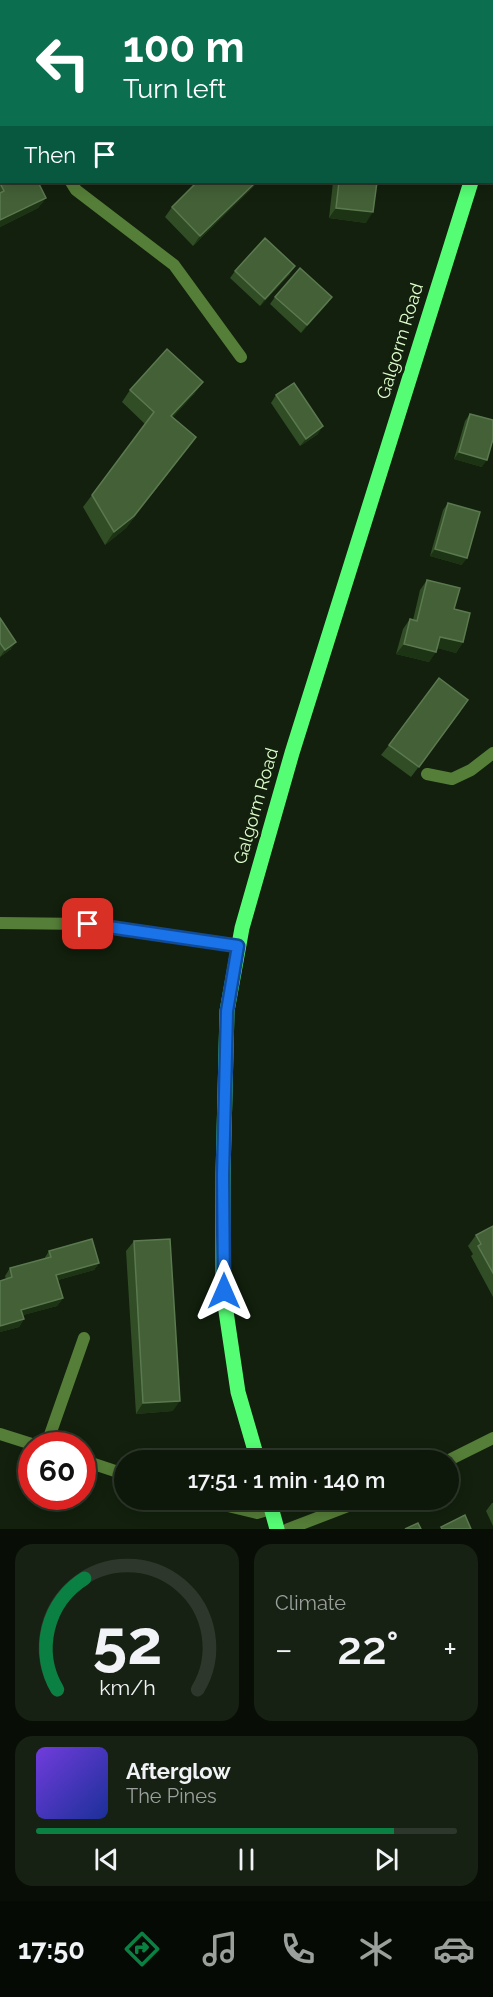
<!DOCTYPE html>
<html lang="en">
<head>
<meta charset="utf-8">
<style>
	body { margin:0; font-family:Raleway,sans-serif; background:#172113; color:#f1f3f6; height:100vh; display:flex; flex-direction:column; font-size:22px; white-space:nowrap }
	* { box-sizing:border-box; margin:0 }
	p { font-size:20px; color:#9ba09c }
	.icon { flex:none; width:33px; height:33px; fill:none; stroke:currentColor; stroke-width:2; stroke-linecap:round; stroke-linejoin:round }
	.map { position:relative; height:1529px; overflow:hidden }
	.panel { display:flex; flex-direction:column; gap:15px; padding:15px; background:#080d06; flex:1 }
	.panel>* { flex:none }
	.banner { position:absolute; left:0px; top:0px; width:494px; height:183px; box-shadow:0 3px 15px #0003,0 0 0 2px #2e372b; background:#0b6e4f; color:#fff; overflow:hidden }
	.speed { position:absolute; left:18px; top:1432px; display:flex; gap:12px; font-size:30px; font-weight:700; text-align:center }
	.speed>* { display:grid; place-content:center; width:78px; height:78px; border-radius:50%; background:#0e180a; box-shadow:0 3px 15px #0003,0 0 0 2px #2e372b; line-height:1 }
	.speed .limit { border:9px solid #d22; background:#fff; color:#111 }
	.pin { position:absolute; display:grid; place-items:center; width:51px; height:51px; color:#fff; margin:-26px; border-radius:12px; box-shadow:0 3px 9px #0006 }
	.me { position:absolute; width:66px; margin:-33px; rotate:0deg; stroke-linejoin:round; filter:drop-shadow(0 0 4px #0008) }
	.turn { display:flex; align-items:center; gap:21px; height:126px; padding:0 24px; font-size:27px }
	.turn .icon { width:78px; height:78px; stroke-width:2.5 }
	.turn b { display:block; font-size:42px; line-height:51px }
	.then { display:flex; align-items:center; height:57px; padding:0 24px; background:#0003; gap:12px; font-size:22px }
	.big { font-size:45px; font-weight:600; line-height:1.1 }
	.panel .tile { flex:1; display:flex; flex-direction:column; justify-content:center; gap:9px; min-width:0; padding:0 21px; border-radius:18px; background:#172113 }
	.panel .dial { align-items:center; gap:0 }
	.dial svg { height:156px; overflow:visible; fill:none; stroke:#2e372b; stroke-width:7; stroke-linecap:round; text-anchor:middle }
	.dial text { fill:#f1f3f6; stroke:none }
	.song { display:flex; align-items:center; gap:18px }
	.cover { width:72px; height:72px; border-radius:9px; background:linear-gradient(135deg,hsl(260 70% 55%),hsl(230 70% 35%)) }
	.played { height:6px; border-radius:3px; background:linear-gradient(90deg,#0b8043 85%,#2e372b 85%) }
	.keys { display:flex; justify-content:space-around; direction:ltr }
	.heat { display:flex; justify-content:space-between; align-items:center; font-size:33px; direction:ltr }
	.panel .tiles { flex:1; display:grid; gap:15px; grid-template-columns:1fr 1fr }
	.tile:last-child { grid-column:span 2 }
	.trip { position:absolute; left:114px; top:1450px; width:345px; height:60px; border-radius:30px; background:#0e180a; box-shadow:0 3px 15px #0003,0 0 0 2px #2e372b; font-weight:600; line-height:60px; text-align:center }
	.dock { display:flex; height:96px; justify-content:space-around; align-items:center; background:#060a04; color:#9ba09c }
	.dock .icon { width:42px; height:42px }
	.dock .active { color:#0b8043 }
	.dock b { font-size:27px; color:#f1f3f6 }
	.map>svg:first-child { display:block }
	.lines { fill:none; stroke-linecap:round; stroke-linejoin:round }
	.service { stroke:#557e38; stroke-width:12 }
	.minor { stroke:#557e38; stroke-width:12 }
	.tertiary { stroke:#557e38; stroke-width:12 }
	.primary { stroke:#55fd74; stroke-width:15 }
	.wall { fill:#304d26 }
	.shaded-wall { fill:#1c3314 }
	.building { fill:#436037; stroke:#5b794f; stroke-width:1.5 }
	.route-casing { stroke:#114b97; stroke-width:15 }
	.route { stroke:#1a73e8; stroke-width:10 }
	.labels { text-anchor:middle; stroke-width:6; stroke-linejoin:round; paint-order:stroke }
	.street-label { font-size:18px; fill:#ddfecc; stroke:#12200d }
</style>
</head>
<body>
<div class="map">
<svg width="493" height="1529" viewBox="0 0 493 1529">
	<rect width="100%" height="100%" fill="#12200d"/>
	<g class="lines">
		<path class="service" d="M 277,0 L 278,2
			M 427,774 L 452,779 L 471,770 L 493,753
			M 0,923 L 88,924 L 239,946"/>
		<path class="minor" d="M 0,125 L 2,125
			M 71,182 L 76,190 L 174,265 L 241,357
			M 46,1446 L 84,1338
			M 447,1461 L 493,1438
			M 288,1529 L 364,1500"/>
		<path class="tertiary" d="M 0,1434 L 38,1446
			M 82,1460 L 124,1474
			M 203,1500 L 257,1513 L 271,1509"/>
		<path class="primary" d="M 492,121 L 493,119
			M 258,1461 L 238,1392 L 223,1291 L 223,1175 L 227,1011 L 242,928 L 292,753 L 471,182
			M 269,1500 L 277,1529"/>
	</g>
	<path class="wall" d="M 0,180 L 46,198 L 38,208 L 0,227 Z
		M 333,182 L 377,182 L 366,223 L 329,218 Z
		M 254,186 L 193,246 L 165,217 L 172,207 Z
		M 235,271 L 290,274 L 260,306 L 230,278 Z
		M 275,297 L 332,297 L 327,304 L 301,333 L 270,304 Z
		M 203,382 L 194,394 L 172,418 L 196,437 L 126,528 L 105,545 L 83,507 L 145,424 L 122,402 L 130,390 Z
		M 276,395 L 318,434 L 300,446 L 271,403 Z
		M 470,414 L 482,467 L 454,459 L 465,421 Z
		M 448,503 L 462,565 L 430,556 L 443,510 Z
		M 427,580 L 454,609 L 463,642 L 456,653 L 438,648 L 429,662 L 396,654 L 403,629 L 410,619 L 413,620 L 420,590 Z
		M 0,618 L 11,649 L 0,657 Z
		M 461,711 L 411,777 L 381,755 L 389,745 Z
		M 493,1226 L 493,1297 L 471,1256 L 473,1254 L 468,1246 L 476,1235 Z
		M 134,1241 L 173,1411 L 136,1414 L 126,1251 Z
		M 49,1251 L 99,1263 L 94,1270 L 58,1280 L 63,1298 L 57,1306 L 23,1315 L 24,1319 L 19,1327 L 0,1332 L 0,1281 L 6,1279 L 5,1276 L 10,1268 L 44,1259 Z
		M 492,1503 L 493,1503 L 493,1526 L 486,1511 Z"/>
	<path class="shaded-wall" d="M 256,182 L 257,182 L 254,186 L 193,246 L 200,236 Z
		M 46,198 L 38,208 L 0,227 L 0,220 Z
		M 336,208 L 373,212 L 366,223 L 329,218 Z
		M 295,266 L 290,274 L 260,306 L 265,299 Z
		M 332,297 L 327,304 L 301,333 L 307,325 Z
		M 203,382 L 194,394 L 162,429 L 171,416 Z
		M 323,426 L 318,434 L 300,446 L 306,439 Z
		M 196,437 L 126,528 L 105,545 L 114,532 Z
		M 459,452 L 487,460 L 482,467 L 454,459 Z
		M 435,549 L 467,558 L 462,565 L 430,556 Z
		M 440,637 L 463,642 L 456,653 L 433,647 Z
		M 16,642 L 11,649 L 0,657 L 5,650 Z
		M 404,644 L 436,652 L 429,662 L 396,654 Z
		M 99,1263 L 94,1270 L 51,1282 L 56,1275 Z
		M 63,1298 L 57,1306 L 16,1317 L 21,1310 Z
		M 24,1319 L 19,1327 L 0,1332 L 0,1326 Z
		M 180,1401 L 173,1411 L 136,1414 L 143,1403 Z"/>
	<path class="building" d="M 2,179 L 2,182 L 38,182 L 46,198 L 0,220 L 0,193 L 4,191 L 0,183 L 0,180 Z
		M 197,182 L 256,182 L 200,236 L 172,207 Z
		M 339,182 L 377,182 L 373,212 L 336,208 Z
		M 265,238 L 295,266 L 265,299 L 235,271 Z
		M 300,268 L 332,297 L 307,325 L 275,297 Z
		M 167,349 L 203,382 L 171,416 L 196,437 L 134,516 L 114,532 L 92,495 L 154,412 L 130,390 Z
		M 294,383 L 323,426 L 306,439 L 276,395 Z
		M 470,414 L 493,420 L 493,439 L 487,460 L 459,452 Z
		M 448,503 L 480,512 L 467,558 L 435,549 Z
		M 427,580 L 460,588 L 454,609 L 470,613 L 463,642 L 440,637 L 436,652 L 404,644 L 410,619 L 417,621 Z
		M 0,618 L 16,642 L 5,650 L 0,643 Z
		M 439,678 L 468,700 L 419,767 L 389,745 Z
		M 493,1226 L 493,1273 L 478,1246 L 481,1244 L 476,1235 Z
		M 92,1239 L 99,1263 L 56,1275 L 63,1298 L 21,1310 L 24,1319 L 0,1326 L 0,1281 L 12,1277 L 10,1268 L 51,1257 L 49,1251 Z
		M 170,1239 L 180,1401 L 143,1403 L 134,1241 Z
		M 465,1515 L 471,1529 L 442,1529 L 441,1527 Z
		M 418,1523 L 421,1529 L 405,1529 Z"/>
	<g class="lines">
		<defs>
			<path id="route" d="M 88,924 L 238,946 L 227,1011 L 223,1175 L 224,1291"/>
		</defs>
		<use href="#route" class="route-casing"/>
		<use href="#route" class="route"/>
	</g>
	<g class="labels">
		<g class="street-label">
			<text transform="translate(400 341) rotate(-73)" y="6">Galgorm Road</text>
			<text transform="translate(256 806) rotate(-74)" y="6">Galgorm Road</text>
		</g>
	</g>
</svg>
<div class="speed"><div class="limit">60</div></div>
<div class="pin" style="left:88px;top:924px;background:#d93025"><svg class="icon" aria-label="arrive" viewBox="0 0 24 24"><path d="M6 21V4h12l-3 4 3 4H6"/></svg></div>
<svg class="me" style="left:224px;top:1291px" viewBox="-20 -20 40 40"><path d="M0-17L14 15 0 8-14 15z" fill="#1a73e8" stroke="#fff" stroke-width="4"/></svg>
<div class="trip">17:51 · 1 min · 140 m</div>
<div class="banner">
<div class="turn"><svg class="icon" aria-label="left" viewBox="0 0 24 24"><path d="M17 20v-9H6M10 6l-5 5 5 5"/></svg><div><b>100 m</b>Turn left</div></div>
<div class="then">Then<svg class="icon" aria-label="arrive" viewBox="0 0 24 24"><path d="M6 21V4h12l-3 4 3 4H6"/></svg></div>
</div>
</div>
<section class="panel">
<div class="tiles">
<div class="tile dial"><svg viewBox="0 0 100 80">
<path d="M14 69A42 42 0 1 1 86 69"/>
<path d="M14 69A42 42 0 0 1 28 12" stroke="#0b8043"/>
<text x="50" y="56" font-size="32" font-weight="700">52</text>
<text x="50" y="72" font-size="11">km/h</text>
</svg></div>
<div class="tile"><p>Climate</p>
<div class="heat"><a>−</a><b class="big">22°</b><a>+</a></div>
</div>
<div class="tile">
<div class="song"><i class="cover"></i><div><b>Afterglow</b><p>The Pines</p></div></div>
<div class="played"></div>
<div class="keys"><svg class="icon" aria-label="previous" viewBox="0 0 24 24"><path d="M18 5L8 12l10 7zM5 5v14"/></svg><svg class="icon" aria-label="pause" viewBox="0 0 24 24"><path d="M8 5v14M16 5v14"/></svg><svg class="icon" aria-label="next" viewBox="0 0 24 24"><path d="M6 5l10 7-10 7zM19 5v14"/></svg></div>
</div>
</div>
</section>
<nav class="dock">
<b>17:50</b>
<svg class="icon active" aria-label="directions" viewBox="0 0 24 24"><path d="M12 3l9 9-9 9-9-9zM9 14v-3h6M13 9l2 2-2 2"/></svg>
<svg class="icon" aria-label="music" viewBox="0 0 24 24"><path d="M9 18V5l10-2v13"/><circle cx="6" cy="18" r="3"/><circle cx="16" cy="16" r="3"/></svg>
<svg class="icon" aria-label="phone" viewBox="0 0 24 24"><path d="M5 4h4l2 5-3 2q2 4 5 5l2-3 5 2v4C11 20 4 13 5 4z"/></svg>
<svg class="icon" aria-label="climate" viewBox="0 0 24 24"><path d="M12 3v18M4 7l16 10M4 17L20 7"/></svg>
<svg class="icon" aria-label="car" viewBox="0 0 24 24"><path d="M5 17H2v-5l4-1 3-4h7l3 4 3 1v5h-3M9 17h6M6 11h13"/><circle cx="7" cy="17" r="2"/><circle cx="17" cy="17" r="2"/></svg>
</nav>
</body>
</html>
